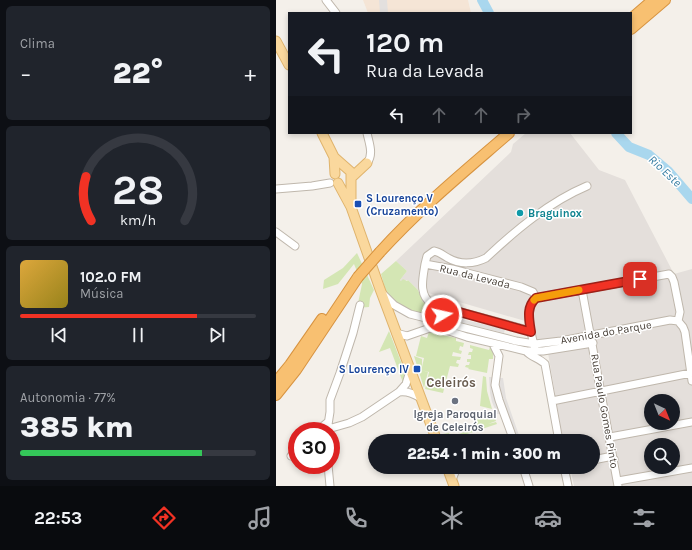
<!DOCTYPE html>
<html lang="pt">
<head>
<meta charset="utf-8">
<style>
	body { margin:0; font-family:Karla,sans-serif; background:#20242c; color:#f1f3f6; height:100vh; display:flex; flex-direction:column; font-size:15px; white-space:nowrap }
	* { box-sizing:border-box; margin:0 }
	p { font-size:13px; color:#9ea1a6 }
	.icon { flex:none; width:22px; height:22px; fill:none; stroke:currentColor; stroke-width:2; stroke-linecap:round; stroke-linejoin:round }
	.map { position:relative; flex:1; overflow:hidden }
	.side { display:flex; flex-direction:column; gap:6px; padding:6px; background:#0d0f14; width:276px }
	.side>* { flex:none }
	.hud { position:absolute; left:12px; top:12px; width:344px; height:122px; border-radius:0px; box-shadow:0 2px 6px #0003; background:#171b24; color:#f1f3f6; overflow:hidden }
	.needle { width:26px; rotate:137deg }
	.buttons { position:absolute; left:368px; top:394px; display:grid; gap:8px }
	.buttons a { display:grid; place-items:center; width:36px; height:36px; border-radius:50%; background:#171b24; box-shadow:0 2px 6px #0003; font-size:20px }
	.speed { position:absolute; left:12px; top:422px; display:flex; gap:8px; font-size:20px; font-weight:700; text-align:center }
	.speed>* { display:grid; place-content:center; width:52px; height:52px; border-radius:50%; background:#171b24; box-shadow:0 2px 6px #0003; line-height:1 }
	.speed .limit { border:6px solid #d22; background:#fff; color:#111 }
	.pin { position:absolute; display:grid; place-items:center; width:34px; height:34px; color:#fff; margin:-17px; border-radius:8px; box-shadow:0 2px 6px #0006 }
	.me { position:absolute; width:44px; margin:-22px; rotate:81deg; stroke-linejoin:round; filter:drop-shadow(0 0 3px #0008) }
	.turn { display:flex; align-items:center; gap:14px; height:84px; padding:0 12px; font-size:18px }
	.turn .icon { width:52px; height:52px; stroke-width:2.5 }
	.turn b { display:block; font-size:28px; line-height:34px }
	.lanes { display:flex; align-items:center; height:38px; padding:0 12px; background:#0003; justify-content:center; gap:20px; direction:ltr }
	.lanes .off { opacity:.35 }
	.big { font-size:30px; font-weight:800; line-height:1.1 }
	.side .card { flex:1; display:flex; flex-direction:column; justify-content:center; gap:6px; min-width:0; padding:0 14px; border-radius:6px; background:#20242c }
	.side .dial { align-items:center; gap:0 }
	.dial svg { height:104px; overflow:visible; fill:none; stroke:#363941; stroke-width:7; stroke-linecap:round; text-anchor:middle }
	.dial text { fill:#f1f3f6; stroke:none }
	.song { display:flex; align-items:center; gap:12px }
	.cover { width:48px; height:48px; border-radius:6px; background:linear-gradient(135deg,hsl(40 70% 55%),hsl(50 70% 35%)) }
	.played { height:4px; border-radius:2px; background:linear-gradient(90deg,#f13224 75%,#363941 75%) }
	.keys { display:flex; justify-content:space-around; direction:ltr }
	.heat { display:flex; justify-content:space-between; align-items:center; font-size:22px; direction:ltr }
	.charge { height:6px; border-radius:3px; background:linear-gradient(90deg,#34c759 77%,#363941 0) }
	.trip { position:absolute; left:92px; top:434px; width:232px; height:40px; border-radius:20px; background:#171b24; box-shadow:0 2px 6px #0003; font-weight:800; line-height:40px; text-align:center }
	.menu { display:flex; height:64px; justify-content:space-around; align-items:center; background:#090b0e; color:#9ea1a6 }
	.menu .icon { width:28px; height:28px }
	.menu .active { color:#f13224 }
	.menu b { font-size:18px; color:#f1f3f6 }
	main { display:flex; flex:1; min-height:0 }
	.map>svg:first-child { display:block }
	.commercial { fill:#f5e5d6 }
	.industrial { fill:#e4dfdb; fill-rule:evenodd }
	.green { fill:#d4e6b4 }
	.parking { fill:#e3e0de }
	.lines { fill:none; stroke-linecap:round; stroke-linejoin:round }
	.river { stroke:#a9d7ee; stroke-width:10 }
	.minor-casing { stroke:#bfb7ac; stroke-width:9 }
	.major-casing { stroke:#dfb36c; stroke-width:11 }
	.highway-casing { stroke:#d79340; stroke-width:12 }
	.minor { stroke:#fff; stroke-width:7 }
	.major { stroke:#fad89d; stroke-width:9 }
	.highway { stroke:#f8c071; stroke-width:10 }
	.highway-bridge-casing { stroke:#d79340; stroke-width:12; stroke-linecap:butt }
	.highway-bridge { stroke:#f8c071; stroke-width:10 }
	.route-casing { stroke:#9d2017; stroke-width:10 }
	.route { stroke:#f13224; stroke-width:7 }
	.slow { stroke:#f59e0b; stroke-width:7 }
	.transit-dot { fill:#1a4fb4; stroke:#fff; stroke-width:1.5 }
	.culture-dot { fill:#0f9aa8; stroke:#fff; stroke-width:1.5 }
	.worship-dot { fill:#6b7280; stroke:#fff; stroke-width:1.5 }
	.labels { text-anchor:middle; stroke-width:3; stroke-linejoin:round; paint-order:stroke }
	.transit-label { font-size:11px; font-weight:bold; fill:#164399; stroke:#fff; text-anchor:start }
	.culture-label { font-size:11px; font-weight:bold; fill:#0d838f; stroke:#fff; text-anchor:start }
	.street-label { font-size:11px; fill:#484038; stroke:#fff }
	.worship-label { font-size:11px; font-weight:bold; fill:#5b616d; stroke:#fff }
	.water-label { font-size:12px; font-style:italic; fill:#317aa0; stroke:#fff }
	.quarter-label { font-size:13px; font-weight:bold; fill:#6a5d50; stroke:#fff }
</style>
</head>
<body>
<main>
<section class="side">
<div class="card"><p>Clima</p>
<div class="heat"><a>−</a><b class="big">22°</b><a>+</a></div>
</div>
<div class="card dial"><svg viewBox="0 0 100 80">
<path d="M14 69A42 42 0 1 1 86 69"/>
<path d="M14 69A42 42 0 0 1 10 35" stroke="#f13224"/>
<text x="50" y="56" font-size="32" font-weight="700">28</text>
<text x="50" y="72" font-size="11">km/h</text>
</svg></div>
<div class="card">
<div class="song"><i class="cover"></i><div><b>102.0 FM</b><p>Música</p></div></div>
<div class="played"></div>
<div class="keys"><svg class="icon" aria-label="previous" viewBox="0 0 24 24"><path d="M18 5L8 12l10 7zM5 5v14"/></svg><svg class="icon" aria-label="pause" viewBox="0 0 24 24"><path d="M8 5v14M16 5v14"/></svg><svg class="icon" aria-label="next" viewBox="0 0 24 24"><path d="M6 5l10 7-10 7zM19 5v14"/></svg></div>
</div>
<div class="card"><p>Autonomia · 77%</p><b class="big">385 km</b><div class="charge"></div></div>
</section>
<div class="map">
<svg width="416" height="486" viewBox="0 0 416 486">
	<rect width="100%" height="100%" fill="#f4f0ea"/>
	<path class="commercial" d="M 87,0 L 192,0 L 195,13 L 92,13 Z"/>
	<path class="industrial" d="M 250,133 L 294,133 L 323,170 L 349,180 L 398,274 L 416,269 L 416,486 L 298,486 L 294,467 L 317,467 L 317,441 L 286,441 L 279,405 L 279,394 L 270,341 L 261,342 L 256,323 L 142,290 L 132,280 L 125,281 L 124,280 L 131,271 L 120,261 L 235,152 L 237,144 ZM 375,401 L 397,401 L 397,423 L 375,423 ZM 375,445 L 397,445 L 397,467 L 375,467 Z"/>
	<path class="green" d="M 81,253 L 98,290 L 94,298 L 93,307 L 81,308 L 86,284 L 78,264 L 62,284 L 47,289 L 48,280 L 67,268 Z
		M 120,261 L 131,271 L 124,280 L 125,281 L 127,279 L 131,281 L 132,280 L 142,290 L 147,302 L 153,306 L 167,312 L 157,318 C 140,314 120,310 111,293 C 108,287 107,280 105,274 Z
		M 113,331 L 129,372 L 129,376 L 126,383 L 126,380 L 114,348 L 103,352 Z
		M 153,332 L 180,338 L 180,341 L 188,343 L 187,347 L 184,346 L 183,350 L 186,351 L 185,354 L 177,352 L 176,356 L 185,357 L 184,360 L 181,360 L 180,363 L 183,364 L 182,367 L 174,366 L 167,393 L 149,389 L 153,372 L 145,370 L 152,372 L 148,388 L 138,356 L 146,359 L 146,367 L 148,358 L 140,356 L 145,336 L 151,338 Z
		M 194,345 L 213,350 L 214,347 C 218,351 217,354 217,359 L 213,359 L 211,373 L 192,369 L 193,368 L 189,367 L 190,365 L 193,365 L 194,362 L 191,362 L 191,359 L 195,359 L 195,355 L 192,355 L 193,352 L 196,352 L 197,349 L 194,348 Z
		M 207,376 L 210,377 L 211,391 L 216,409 L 204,406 Z
		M 202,411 L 218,414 L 220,421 L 212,424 L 220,422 L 221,424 L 176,439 L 176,441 L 169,441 L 167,434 L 173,433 L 175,437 L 199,428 Z"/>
	<path class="parking" d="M 103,0 L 111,0 L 112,13 L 104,13 Z
		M 175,317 L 229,329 L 228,333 L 174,320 Z
		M 213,377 L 216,377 L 217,392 L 225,414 L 221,414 L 216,402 L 214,393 Z
		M 223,378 L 227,378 L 230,398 L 245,441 L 241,441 L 227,400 L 223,384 Z"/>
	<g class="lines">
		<path class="river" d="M 206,0 L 213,13
			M 340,133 L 353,147 L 373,155 L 392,171 L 416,199"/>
		<defs>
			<path id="minor" d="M 50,0 L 60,13
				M 91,163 C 98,154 93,143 91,133
				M 0,189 L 36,186 L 54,183
				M 0,232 L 19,246
				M 149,264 L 151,256 L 158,251 C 164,252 168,256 172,258 C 184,265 198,264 210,258 C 240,230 273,202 311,186
				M 306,290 L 342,486
				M 107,294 L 118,305 L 134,314 L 240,341 L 259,344 L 285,341 L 394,320 L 402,321
				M 157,321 L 176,310
				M 402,321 L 407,327 L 409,332 L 416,381
				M 255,331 L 156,304 C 142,295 147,278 149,264 L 176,269 L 245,287 L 257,292 L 260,298
				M 120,333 L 131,336 L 154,328 L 167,329 L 191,337 L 250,351 L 267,351 L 317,343
				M 217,344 L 223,356 L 219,385 L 223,400 L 238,441
				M 250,351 C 255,357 263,358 269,364 L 283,441
				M 259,351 C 257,334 245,312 260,298 L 393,274 L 396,277 L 398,282 L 404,312 L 402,321
				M 123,392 C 132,391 138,394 145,398
				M 276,401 L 415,373
				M 52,429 L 73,423 L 86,417 L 123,392 L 130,384 L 134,371
				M 41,431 L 52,422
				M 51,431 L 54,412 L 54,400 L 64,373 L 77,333 L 84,305
				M 334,437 L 416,422
				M 15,456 L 21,449
				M 317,460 L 332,457 L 338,459
				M 52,465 L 54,486
				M 247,467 L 253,486
				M 288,467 L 292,486
				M 176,480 L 181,467
				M 342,481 L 416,468"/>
			<path id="major" d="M 0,41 L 13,65
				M 46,133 L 58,157 L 59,174
				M 58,157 L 75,172 L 75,204
				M 76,177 L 91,163
				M 62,183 L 75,207 L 104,289 L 161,441
				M 171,467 L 178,486"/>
			<path id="highway" d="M 355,19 L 377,0
				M 355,29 L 389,0
				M 104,252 C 145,207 188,172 233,133
				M 0,382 L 14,365 L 46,319
				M 0,395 L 20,370 L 82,277"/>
		</defs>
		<use href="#minor" class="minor-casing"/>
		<use href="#major" class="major-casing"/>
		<use href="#highway" class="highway-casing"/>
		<use href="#minor" class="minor"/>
		<use href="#major" class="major"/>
		<use href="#highway" class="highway"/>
		<defs>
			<path id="highway-bridge" d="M 82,277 L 104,252"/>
		</defs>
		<use href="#highway-bridge" class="highway-bridge-casing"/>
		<use href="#highway-bridge" class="highway-bridge"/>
	</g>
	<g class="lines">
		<defs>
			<path id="route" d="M 166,315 L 176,310 L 255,332 C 253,319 250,307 260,298 L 364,279"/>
		</defs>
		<use href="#route" class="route-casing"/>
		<use href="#route" class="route"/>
		<path class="slow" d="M 258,300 L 260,298 L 303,290"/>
	</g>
	<g class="transit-dot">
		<rect x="78" y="200" width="8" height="8" rx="2"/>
		<rect x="137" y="365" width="8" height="8" rx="2"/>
	</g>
	<circle class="culture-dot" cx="244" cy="213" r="4"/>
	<circle class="worship-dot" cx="179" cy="401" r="4"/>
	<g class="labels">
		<g class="transit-label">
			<text x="90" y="202">S Lourenço V<tspan x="90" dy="13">(Cruzamento)</tspan></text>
			<text x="133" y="373" text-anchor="end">S Lourenço IV</text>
		</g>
		<g class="culture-label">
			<text x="252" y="217">Braguinox</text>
		</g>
		<g class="street-label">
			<text transform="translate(199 276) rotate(14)" y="4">Rua da Levada</text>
			<text transform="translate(330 332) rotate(-10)" y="4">Avenida do Parque</text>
			<text transform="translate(329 411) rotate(80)" y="4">Rua Paulo Gomes Pinto</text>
		</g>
		<g class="worship-label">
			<text x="179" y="418">Igreja Paroquial<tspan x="179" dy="13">de Celeirós</tspan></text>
		</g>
		<g class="water-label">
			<text transform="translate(389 171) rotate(43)" y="4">Rio Este</text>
		</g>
		<g class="quarter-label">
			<text x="175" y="387">Celeirós</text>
		</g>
	</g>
</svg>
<div class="buttons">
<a><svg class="needle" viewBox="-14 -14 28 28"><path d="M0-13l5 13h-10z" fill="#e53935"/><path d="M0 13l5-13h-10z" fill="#9ea1a6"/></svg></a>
<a><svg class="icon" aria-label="search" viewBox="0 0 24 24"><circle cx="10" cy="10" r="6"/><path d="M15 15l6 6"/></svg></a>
</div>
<div class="speed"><div class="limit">30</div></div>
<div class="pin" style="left:364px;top:279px;background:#d93025"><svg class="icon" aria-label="arrive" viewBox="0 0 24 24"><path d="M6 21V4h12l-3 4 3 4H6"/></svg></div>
<svg class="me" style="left:166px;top:315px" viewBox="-20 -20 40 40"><circle r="17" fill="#f13224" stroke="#fff" stroke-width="3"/><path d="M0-11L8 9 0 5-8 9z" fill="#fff"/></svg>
<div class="trip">22:54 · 1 min · 300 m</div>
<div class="hud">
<div class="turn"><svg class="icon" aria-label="left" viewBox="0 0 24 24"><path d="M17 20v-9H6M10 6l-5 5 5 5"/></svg><div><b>120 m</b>Rua da Levada</div></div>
<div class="lanes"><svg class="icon" aria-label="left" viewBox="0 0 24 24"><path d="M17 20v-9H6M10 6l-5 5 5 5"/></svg><svg class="icon off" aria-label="ahead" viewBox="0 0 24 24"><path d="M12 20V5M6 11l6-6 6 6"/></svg><svg class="icon off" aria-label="ahead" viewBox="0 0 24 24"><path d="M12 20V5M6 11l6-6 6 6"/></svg><svg class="icon off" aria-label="right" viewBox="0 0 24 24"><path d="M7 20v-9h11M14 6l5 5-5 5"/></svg></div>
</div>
</div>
</main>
<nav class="menu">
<b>22:53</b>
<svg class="icon active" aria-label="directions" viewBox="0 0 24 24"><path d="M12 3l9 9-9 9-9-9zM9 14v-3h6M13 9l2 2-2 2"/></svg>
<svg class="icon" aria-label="music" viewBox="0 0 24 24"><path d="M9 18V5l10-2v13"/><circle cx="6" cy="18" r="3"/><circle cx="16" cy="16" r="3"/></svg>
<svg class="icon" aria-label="phone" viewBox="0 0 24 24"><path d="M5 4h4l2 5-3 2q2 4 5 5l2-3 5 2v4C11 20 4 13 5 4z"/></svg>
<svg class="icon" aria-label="climate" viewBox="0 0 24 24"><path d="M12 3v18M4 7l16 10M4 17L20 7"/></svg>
<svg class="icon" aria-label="car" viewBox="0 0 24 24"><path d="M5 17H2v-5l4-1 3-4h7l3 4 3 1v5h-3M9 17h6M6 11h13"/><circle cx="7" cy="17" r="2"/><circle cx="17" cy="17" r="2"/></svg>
<svg class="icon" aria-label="filters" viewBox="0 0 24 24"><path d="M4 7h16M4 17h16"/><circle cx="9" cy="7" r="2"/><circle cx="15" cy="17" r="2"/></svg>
</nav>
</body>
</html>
